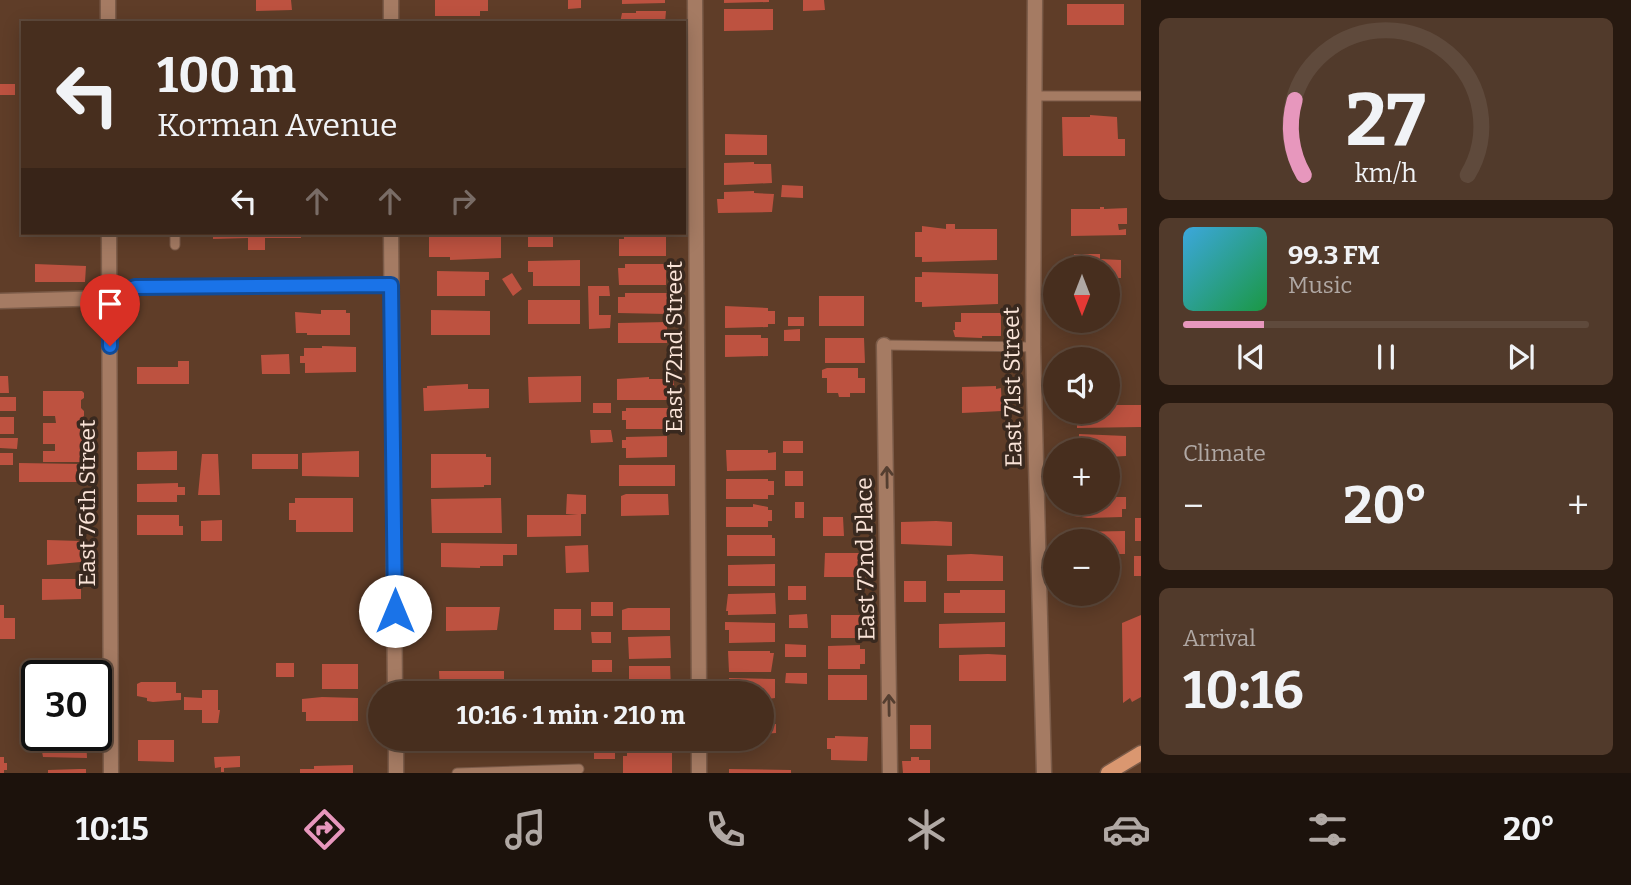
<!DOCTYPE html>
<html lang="en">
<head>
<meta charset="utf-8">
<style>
	body { margin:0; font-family:Bitter,serif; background:#513a2b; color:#f1f3f6; height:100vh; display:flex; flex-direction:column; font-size:26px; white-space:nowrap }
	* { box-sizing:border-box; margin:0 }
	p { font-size:23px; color:#b0a8a4 }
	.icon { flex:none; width:38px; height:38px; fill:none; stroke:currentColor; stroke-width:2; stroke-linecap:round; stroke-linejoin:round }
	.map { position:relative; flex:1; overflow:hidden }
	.drawer { display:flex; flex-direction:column; gap:18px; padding:18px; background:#271910; width:490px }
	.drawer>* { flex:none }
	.top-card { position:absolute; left:21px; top:21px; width:665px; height:214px; border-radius:0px; box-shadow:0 4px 18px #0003,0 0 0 2px #5f4a3c; background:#472e1e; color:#f1f3f6; overflow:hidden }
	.needle { width:46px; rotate:180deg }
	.fabs { position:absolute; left:1043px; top:256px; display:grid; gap:14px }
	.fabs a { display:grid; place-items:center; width:77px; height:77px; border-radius:50%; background:#472e1e; box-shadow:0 4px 18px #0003,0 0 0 2px #5f4a3c; font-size:35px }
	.speed { position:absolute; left:21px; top:660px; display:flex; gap:14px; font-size:35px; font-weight:700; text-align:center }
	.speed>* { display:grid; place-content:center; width:91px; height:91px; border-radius:50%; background:#472e1e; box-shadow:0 4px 18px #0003,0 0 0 2px #5f4a3c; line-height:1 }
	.speed .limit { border:4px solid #111; border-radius:10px; background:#fff; color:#111 }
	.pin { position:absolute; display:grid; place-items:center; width:60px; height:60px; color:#fff; margin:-72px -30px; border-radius:50% 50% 50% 0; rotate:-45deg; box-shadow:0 0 7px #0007 }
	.pin .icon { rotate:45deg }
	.me { position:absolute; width:77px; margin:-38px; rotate:0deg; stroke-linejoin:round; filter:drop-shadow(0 0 5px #0008) }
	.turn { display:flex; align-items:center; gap:24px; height:147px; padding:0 21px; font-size:32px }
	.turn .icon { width:91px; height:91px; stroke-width:2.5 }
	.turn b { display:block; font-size:49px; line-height:60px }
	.lanes { display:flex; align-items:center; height:66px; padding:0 21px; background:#0003; justify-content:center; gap:35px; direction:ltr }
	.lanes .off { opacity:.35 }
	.big { font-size:52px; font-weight:700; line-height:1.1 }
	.drawer .widget { flex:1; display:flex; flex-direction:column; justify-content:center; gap:10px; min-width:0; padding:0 24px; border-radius:10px; background:#513a2b }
	.drawer .dial { align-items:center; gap:0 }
	.dial svg { height:182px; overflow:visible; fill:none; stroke:#5f4a3c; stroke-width:7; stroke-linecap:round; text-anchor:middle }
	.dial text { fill:#f1f3f6; stroke:none }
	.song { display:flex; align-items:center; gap:21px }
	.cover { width:84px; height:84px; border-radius:10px; background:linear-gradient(135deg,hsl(200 70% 55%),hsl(140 70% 35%)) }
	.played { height:7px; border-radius:4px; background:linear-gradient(90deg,#e797bd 20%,#5f4a3c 20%) }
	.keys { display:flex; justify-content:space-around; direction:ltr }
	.heat { display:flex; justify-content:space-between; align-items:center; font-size:38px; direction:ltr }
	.trip { position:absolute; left:368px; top:681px; width:406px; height:70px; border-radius:35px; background:#472e1e; box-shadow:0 4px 18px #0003,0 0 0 2px #5f4a3c; font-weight:700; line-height:70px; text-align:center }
	.tab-bar { display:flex; height:112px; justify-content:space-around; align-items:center; background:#1c120c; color:#b0a8a4 }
	.tab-bar .icon { width:49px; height:49px }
	.tab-bar .current { color:#e797bd }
	.tab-bar b { font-size:32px; color:#f1f3f6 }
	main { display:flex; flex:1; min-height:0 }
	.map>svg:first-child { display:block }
	.building { fill:#bd5240 }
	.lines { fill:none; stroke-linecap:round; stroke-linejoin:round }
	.service-casing { stroke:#7b5b48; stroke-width:11 }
	.minor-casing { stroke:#7b5b48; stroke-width:17 }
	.secondary-casing { stroke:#7b5b48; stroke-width:17 }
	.service { stroke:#a57b63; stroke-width:9 }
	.minor { stroke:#a57b63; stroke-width:14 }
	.secondary { stroke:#da9770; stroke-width:14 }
	.oneway { stroke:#543e30 }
	.route-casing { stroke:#114b97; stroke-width:18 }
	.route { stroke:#1a73e8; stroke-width:12 }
	.labels { text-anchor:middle; stroke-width:7; stroke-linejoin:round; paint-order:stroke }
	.street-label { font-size:23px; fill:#fae4d8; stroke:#39291f }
</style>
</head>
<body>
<main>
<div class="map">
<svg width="1141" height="773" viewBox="0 0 1141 773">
	<rect width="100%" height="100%" fill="#5f3d28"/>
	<path class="building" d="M 256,0 L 291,0 L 292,10 L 256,11 Z
		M 435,0 L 488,0 L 488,11 L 480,11 L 480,16 L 435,16 Z
		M 568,0 L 581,0 L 581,8 L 568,9 Z
		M 622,0 L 665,0 L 665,3 L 622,4 Z
		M 724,0 L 769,0 L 769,2 L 724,3 Z
		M 803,0 L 824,0 L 825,10 L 803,11 Z
		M 1067,4 L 1124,4 L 1124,25 L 1067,25 Z
		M 724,9 L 773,9 L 773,30 L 724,31 Z
		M 636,11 L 666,11 L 665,23 L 620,23 L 622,13 L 636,13 Z
		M 0,84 L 15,84 L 15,95 L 0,95 Z
		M 1090,115 L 1117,117 L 1118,139 L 1125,139 L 1125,156 L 1063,156 L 1062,117 L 1090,117 Z
		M 725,134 L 767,135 L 767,155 L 725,155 Z
		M 754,162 L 754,164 L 771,164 L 772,183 L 724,185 L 724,163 Z
		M 782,185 L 803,186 L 803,198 L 781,197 Z
		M 754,191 L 754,193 L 774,194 L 772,212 L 718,213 L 717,199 L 724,199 L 724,192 Z
		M 1100,207 L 1104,207 L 1104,209 L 1127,208 L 1127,224 L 1118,224 L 1119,230 L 1126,229 L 1126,235 L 1071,236 L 1071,209 L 1100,209 Z
		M 946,224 L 955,224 L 955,229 L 997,229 L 997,260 L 922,262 L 922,257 L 915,257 L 915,232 L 922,232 L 922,226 L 946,229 Z
		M 213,233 L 301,233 L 301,238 L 265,238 L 265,250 L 248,250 L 248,238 L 213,239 Z
		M 450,233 L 501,234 L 501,258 L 450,260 L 450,257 L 429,257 L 429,235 Z
		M 528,233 L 553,233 L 553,247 L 528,247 Z
		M 624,235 L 666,235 L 666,256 L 619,256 L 619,239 L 624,239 Z
		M 1074,254 L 1100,254 L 1100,259 L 1121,260 L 1121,278 L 1108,278 L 1108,268 L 1072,268 Z
		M 580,260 L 580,286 L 533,286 L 533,272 L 528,272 L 528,261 Z
		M 35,264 L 86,266 L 85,282 L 35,282 Z
		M 625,264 L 666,264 L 666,285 L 619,285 L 618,268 L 625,268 Z
		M 437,271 L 489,272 L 489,280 L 485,280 L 485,296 L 437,296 Z
		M 922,272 L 998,274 L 998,304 L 922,307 L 922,302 L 915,302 L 915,277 L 922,277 Z
		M 512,273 L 522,289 L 513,296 L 502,279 Z
		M 588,286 L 609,286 L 610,296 L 599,296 L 599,315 L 611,315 L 610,328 L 589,329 Z
		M 625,293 L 667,293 L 667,314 L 618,313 L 618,297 L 625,297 Z
		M 819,296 L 864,296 L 864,326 L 819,326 Z
		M 528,300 L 580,300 L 580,324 L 528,324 Z
		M 725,306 L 768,308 L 768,311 L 775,311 L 775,324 L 768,324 L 768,327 L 725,328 Z
		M 321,310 L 346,310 L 346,313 L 350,313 L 350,335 L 307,335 L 307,333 L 296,333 L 295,312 L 321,314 Z
		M 431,310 L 490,311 L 490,335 L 431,335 Z
		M 961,313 L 1001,313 L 1001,336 L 982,336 L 982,338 L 955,337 L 953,330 L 955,330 L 955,322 L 961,322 Z
		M 788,317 L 804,317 L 804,326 L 788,326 Z
		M 667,322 L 667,343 L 618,343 L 618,323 Z
		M 800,329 L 800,341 L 784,341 L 784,330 Z
		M 725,335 L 761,335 L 761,338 L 768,338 L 768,356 L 725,357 Z
		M 825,338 L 864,338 L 865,363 L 825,363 Z
		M 322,346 L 356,347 L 356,372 L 305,373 L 305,363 L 300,363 L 300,356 L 304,356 L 304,348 L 322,348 Z
		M 289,354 L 290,374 L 262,374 L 261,355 Z
		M 178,361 L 189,361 L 189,384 L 137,384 L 137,367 L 178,367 Z
		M 827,368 L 858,368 L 858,378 L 865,378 L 865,393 L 850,393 L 850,397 L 839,397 L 838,393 L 827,393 L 827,378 L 822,378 L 822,370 Z
		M 0,376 L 8,376 L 9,393 L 0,393 Z
		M 581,376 L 581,402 L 529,403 L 528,377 Z
		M 649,377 L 649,379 L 674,379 L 674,400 L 617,400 L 617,379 Z
		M 468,384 L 468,389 L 489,389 L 489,408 L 424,411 L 423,388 L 427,388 L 427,386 Z
		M 996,386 L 996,389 L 1001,388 L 1002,411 L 962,413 L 962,387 Z
		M 43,391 L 82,391 L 84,393 L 84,398 L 81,400 L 81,408 L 84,411 L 84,416 L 81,419 L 84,422 L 81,438 L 84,440 L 84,445 L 81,447 L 85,450 L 82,462 L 43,462 L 43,451 L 55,451 L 55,444 L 43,444 L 43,423 L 56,423 L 55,416 L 43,416 Z
		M 0,397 L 16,397 L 16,411 L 0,411 Z
		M 1108,402 L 1116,402 L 1116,405 L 1141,405 L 1141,427 L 1077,428 L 1077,411 L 1108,411 Z
		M 593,403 L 611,403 L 611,413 L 593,413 Z
		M 626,408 L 669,408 L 668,429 L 626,429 L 626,420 L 622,420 L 622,411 L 626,411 Z
		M 0,417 L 14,417 L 14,434 L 0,434 Z
		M 590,430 L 611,430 L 613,442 L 591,443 Z
		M 1079,434 L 1126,436 L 1126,456 L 1108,457 L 1108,450 L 1073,450 L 1073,440 L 1079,440 Z
		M 667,436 L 667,457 L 626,458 L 626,448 L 622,448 L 622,440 L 626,440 L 626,437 Z
		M 0,438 L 18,438 L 17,449 L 0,448 Z
		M 783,441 L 803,441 L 803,453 L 783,453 Z
		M 726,450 L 768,450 L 768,453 L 776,452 L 776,470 L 727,471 Z
		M 177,451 L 177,470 L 137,470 L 137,452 Z
		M 359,451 L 359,477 L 302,476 L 302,453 Z
		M 0,453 L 13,453 L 13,465 L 0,465 Z
		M 202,454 L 218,454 L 220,495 L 198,495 Z
		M 252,454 L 298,454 L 298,469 L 252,469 Z
		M 431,454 L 486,454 L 486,457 L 491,457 L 491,485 L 484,485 L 484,487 L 431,488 Z
		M 19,463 L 80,464 L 80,482 L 19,482 Z
		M 619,465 L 675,465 L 675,486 L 619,486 Z
		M 785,471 L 803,471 L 803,486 L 785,486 Z
		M 726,479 L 768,479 L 768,481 L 774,481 L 774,495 L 768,495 L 768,499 L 726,499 Z
		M 178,483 L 178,487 L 185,487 L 185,495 L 177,495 L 177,502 L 137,502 L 137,484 Z
		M 567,494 L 586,495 L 586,514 L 581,514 L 581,536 L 527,537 L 527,515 L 578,515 L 566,514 Z
		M 626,494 L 668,494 L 669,515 L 621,516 L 621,496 Z
		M 1108,497 L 1126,497 L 1126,509 L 1122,509 L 1122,517 L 1088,518 L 1074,516 L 1074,502 L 1108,502 Z
		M 295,498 L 353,498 L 353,532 L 296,532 L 296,520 L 289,520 L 289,503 L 295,503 Z
		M 501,498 L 502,533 L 432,533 L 431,499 Z
		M 795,502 L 804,502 L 804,518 L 795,518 Z
		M 753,504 L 768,507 L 768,510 L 772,510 L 772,521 L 768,521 L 768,527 L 726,527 L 726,507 L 753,507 Z
		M 137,515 L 179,515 L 179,526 L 183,526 L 183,535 L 137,535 Z
		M 823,517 L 843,517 L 844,536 L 823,536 Z
		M 1135,518 L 1141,518 L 1141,541 L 1135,541 Z
		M 222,520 L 222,541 L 201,541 L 201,521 Z
		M 936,521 L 952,522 L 952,546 L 901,544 L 901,522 Z
		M 1125,531 L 1125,554 L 1108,554 L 1108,541 L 1072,541 L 1072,532 Z
		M 727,535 L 772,535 L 772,538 L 775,538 L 775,556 L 727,556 Z
		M 47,540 L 81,541 L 81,562 L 47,565 Z
		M 441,543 L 517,544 L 517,555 L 503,555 L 503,566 L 480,566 L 480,568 L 441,567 Z
		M 588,545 L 589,572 L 566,573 L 565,546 Z
		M 825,553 L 863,553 L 862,577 L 824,577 Z
		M 971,554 L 1003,556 L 1003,581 L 947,581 L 947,555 Z
		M 1134,556 L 1141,556 L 1141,576 L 1134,576 Z
		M 775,564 L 775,586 L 728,586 L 728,565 Z
		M 42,579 L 81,579 L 81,599 L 42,600 Z
		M 904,581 L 926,581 L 926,602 L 904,602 Z
		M 788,586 L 806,586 L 806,600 L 788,600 Z
		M 960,590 L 1005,590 L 1005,613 L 944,613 L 944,593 L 960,593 Z
		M 775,593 L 776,614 L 728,615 L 728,611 L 726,611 L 728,594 Z
		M 591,602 L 613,602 L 613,616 L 591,616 Z
		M 0,605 L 4,605 L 4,618 L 15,618 L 15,639 L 0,639 Z
		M 446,607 L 500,607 L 497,630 L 446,631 Z
		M 628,608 L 670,608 L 670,630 L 622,630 L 622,610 Z
		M 554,609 L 581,609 L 581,630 L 554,630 Z
		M 807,614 L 808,628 L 789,628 L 789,615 Z
		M 831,615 L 862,615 L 863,626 L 866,626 L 862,638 L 831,638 Z
		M 1141,615 L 1141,697 L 1132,702 L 1130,698 L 1123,703 L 1122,623 Z
		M 725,622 L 775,623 L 775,642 L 729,643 L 729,630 L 725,630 Z
		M 1005,622 L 1005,647 L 939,648 L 939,624 Z
		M 591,632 L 611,632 L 611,643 L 592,643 Z
		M 670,636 L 671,658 L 629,659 L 628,637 Z
		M 785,644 L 806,645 L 806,657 L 785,657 Z
		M 860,645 L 860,649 L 865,649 L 865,664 L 860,664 L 860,669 L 828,669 L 828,646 Z
		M 728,651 L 770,651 L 770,653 L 774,653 L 771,672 L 729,672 Z
		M 988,654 L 1006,655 L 1006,681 L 959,681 L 959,655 Z
		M 592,660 L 612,660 L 612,672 L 592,672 Z
		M 276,663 L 294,663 L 294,677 L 276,677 Z
		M 322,664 L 358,664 L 358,689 L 322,689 Z
		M 629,666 L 670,666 L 671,687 L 629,687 Z
		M 439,671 L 504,671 L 504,693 L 440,693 Z
		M 786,673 L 807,673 L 807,684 L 785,683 Z
		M 828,675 L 867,675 L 867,700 L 828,700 Z
		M 729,678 L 775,679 L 775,698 L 761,700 L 761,693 L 729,693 Z
		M 141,682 L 176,682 L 176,693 L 181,693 L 181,700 L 153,702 L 147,701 L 147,698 L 137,696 L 137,684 Z
		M 522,682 L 545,682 L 545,693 L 522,693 Z
		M 593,688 L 614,688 L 614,693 L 593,693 Z
		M 202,690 L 218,690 L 218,710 L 220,710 L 218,723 L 202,723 L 202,710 L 184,710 L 184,697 L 202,698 Z
		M 322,697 L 358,698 L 358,721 L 306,721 L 306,712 L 302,712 L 302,699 Z
		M 761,712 L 768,712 L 768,724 L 776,724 L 776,733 L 761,734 Z
		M 910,725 L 931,725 L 931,749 L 910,749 Z
		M 39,735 L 86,735 L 87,758 L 43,757 Z
		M 835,736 L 868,737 L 867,761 L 831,760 L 831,749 L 827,749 L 827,738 L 835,738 Z
		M 622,738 L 672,738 L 672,744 L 622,745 Z
		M 138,740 L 174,740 L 174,762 L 138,761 Z
		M 594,747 L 615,747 L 615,759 L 594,759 Z
		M 627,752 L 672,752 L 672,773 L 623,773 L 623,756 L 627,756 Z
		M 240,756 L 240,767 L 224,768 L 224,772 L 221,772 L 221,767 L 215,768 L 214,757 Z
		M 0,757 L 4,757 L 4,763 L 7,763 L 7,770 L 4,770 L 4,773 L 0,773 Z
		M 911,757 L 919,757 L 919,760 L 930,760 L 930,773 L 903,773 L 902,761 L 911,761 Z
		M 353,765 L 353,773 L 300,773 L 300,769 L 314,769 L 314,766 Z
		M 79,769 L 86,769 L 86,773 L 48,773 L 48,770 Z
		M 729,769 L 791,770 L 791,773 L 729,773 Z"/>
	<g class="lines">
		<defs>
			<path id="service" d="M 1036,96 L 1141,96
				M 175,245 L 175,233
				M 884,345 L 1033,347
				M 457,773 L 579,769"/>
			<path id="minor" d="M 108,0 L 108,23
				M 695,0 L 699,693
				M 1035,0 L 1033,347 L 1044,773
				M 391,23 L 391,0
				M 109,233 L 111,773
				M 391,233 L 395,693
				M 0,301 L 109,298 L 135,287 L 391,285
				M 884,345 L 890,773
				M 396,738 L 396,773
				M 699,738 L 699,773"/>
			<path id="secondary" d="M 1108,773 L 1141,753"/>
		</defs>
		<use href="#service" class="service-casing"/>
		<use href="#minor" class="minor-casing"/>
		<use href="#secondary" class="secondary-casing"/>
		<use href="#service" class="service"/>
		<use href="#minor" class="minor"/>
		<use href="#secondary" class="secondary"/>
	</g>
	<defs><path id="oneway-shaft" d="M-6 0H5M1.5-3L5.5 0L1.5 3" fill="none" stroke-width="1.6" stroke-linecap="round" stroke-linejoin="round" transform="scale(1.75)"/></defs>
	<g class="oneway">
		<use href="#oneway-shaft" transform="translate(887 477) rotate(-91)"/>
		<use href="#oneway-shaft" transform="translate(889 705) rotate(-91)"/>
	</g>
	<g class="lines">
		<defs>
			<path id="route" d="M 110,346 L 110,298 L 135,287 L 391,285 L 395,611"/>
		</defs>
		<use href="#route" class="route-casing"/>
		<use href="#route" class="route"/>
	</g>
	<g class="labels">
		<g class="street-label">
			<text transform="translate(674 347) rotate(-90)" y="8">East 72nd Street</text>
			<text transform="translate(1012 387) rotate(-91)" y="8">East 71st Street</text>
			<text transform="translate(87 503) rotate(-90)" y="8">East 76th Street</text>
			<text transform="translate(865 559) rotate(-91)" y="8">East 72nd Place</text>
		</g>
	</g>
</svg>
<div class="fabs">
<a><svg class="needle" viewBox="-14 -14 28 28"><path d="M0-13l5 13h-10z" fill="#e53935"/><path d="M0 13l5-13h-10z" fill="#b0a8a4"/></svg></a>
<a><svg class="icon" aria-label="sound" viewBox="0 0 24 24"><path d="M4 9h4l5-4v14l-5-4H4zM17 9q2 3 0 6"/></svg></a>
<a>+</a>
<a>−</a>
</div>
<div class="speed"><div class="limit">30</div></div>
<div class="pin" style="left:110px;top:346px;background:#d93025"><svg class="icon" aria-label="arrive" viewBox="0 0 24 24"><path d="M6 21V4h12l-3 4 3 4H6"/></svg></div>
<svg class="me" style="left:395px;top:611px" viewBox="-20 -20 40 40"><circle r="19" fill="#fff"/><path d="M0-13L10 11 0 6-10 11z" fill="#1a73e8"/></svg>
<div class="trip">10:16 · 1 min · 210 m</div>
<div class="top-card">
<div class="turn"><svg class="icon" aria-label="left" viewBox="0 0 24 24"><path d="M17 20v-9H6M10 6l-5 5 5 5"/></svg><div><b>100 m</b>Korman Avenue</div></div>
<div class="lanes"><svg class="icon" aria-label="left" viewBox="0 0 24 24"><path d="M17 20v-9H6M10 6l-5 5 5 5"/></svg><svg class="icon off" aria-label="ahead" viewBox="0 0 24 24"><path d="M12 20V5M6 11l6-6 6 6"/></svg><svg class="icon off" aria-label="ahead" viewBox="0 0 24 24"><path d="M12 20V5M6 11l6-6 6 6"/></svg><svg class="icon off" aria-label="right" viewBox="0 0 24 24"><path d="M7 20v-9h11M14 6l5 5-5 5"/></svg></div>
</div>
</div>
<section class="drawer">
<div class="widget dial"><svg viewBox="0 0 100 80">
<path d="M14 69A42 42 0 1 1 86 69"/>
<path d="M14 69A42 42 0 0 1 10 36" stroke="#e797bd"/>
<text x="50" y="56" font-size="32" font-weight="700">27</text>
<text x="50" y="72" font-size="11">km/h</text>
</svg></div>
<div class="widget">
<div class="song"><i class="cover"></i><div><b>99.3 FM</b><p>Music</p></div></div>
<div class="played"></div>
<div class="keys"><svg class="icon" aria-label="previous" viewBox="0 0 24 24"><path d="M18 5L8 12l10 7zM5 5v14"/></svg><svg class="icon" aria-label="pause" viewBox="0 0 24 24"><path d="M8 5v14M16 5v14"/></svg><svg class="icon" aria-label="next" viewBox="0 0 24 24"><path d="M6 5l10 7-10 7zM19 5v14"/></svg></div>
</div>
<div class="widget"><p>Climate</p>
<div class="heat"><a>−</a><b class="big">20°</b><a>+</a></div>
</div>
<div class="widget"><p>Arrival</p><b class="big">10:16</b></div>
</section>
</main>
<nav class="tab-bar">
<b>10:15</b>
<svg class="icon current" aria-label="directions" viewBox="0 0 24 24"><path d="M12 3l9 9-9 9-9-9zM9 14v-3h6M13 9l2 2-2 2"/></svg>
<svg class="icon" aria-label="music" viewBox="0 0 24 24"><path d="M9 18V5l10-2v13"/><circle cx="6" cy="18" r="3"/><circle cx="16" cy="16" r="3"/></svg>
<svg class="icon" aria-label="phone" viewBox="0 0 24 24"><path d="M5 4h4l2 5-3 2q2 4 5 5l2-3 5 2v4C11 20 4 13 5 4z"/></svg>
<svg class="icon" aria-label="climate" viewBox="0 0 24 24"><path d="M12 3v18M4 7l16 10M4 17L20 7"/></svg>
<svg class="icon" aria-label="car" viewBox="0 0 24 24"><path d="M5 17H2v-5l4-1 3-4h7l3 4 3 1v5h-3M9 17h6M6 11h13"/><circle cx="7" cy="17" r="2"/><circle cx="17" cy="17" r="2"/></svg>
<svg class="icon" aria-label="filters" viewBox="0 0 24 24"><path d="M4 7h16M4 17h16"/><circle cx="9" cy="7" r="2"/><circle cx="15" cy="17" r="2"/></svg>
<b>20°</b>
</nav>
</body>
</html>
